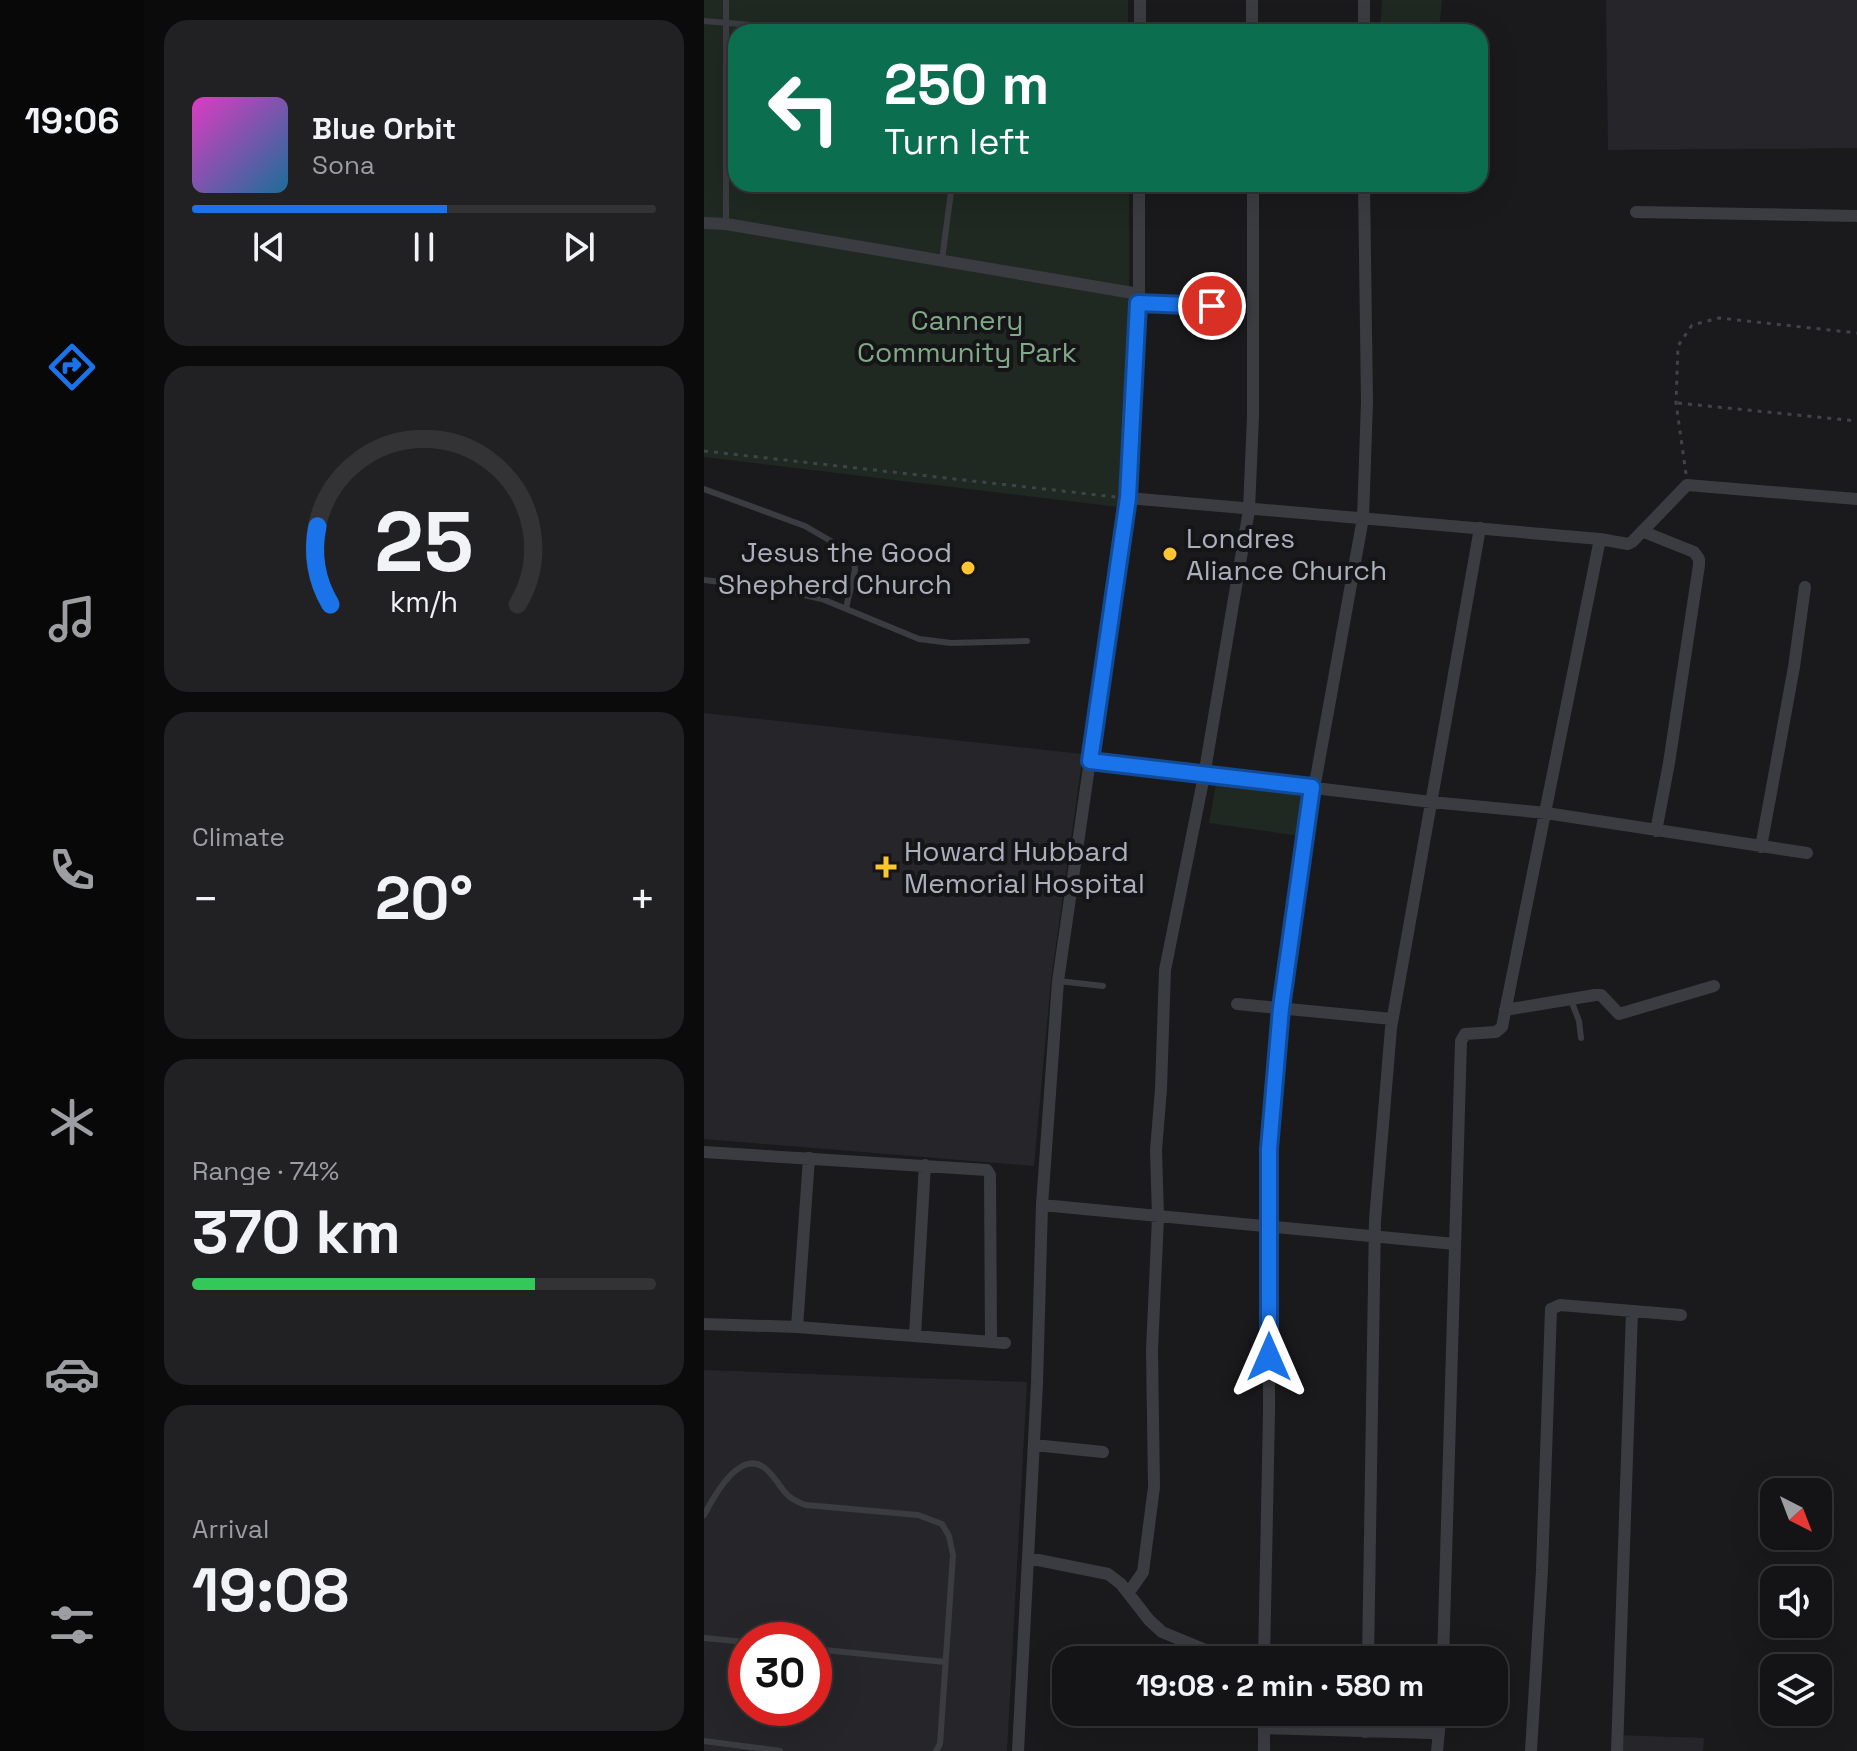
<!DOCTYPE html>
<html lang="en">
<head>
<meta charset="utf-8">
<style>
	body { margin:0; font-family:"Space Grotesk",sans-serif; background:#212123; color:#f1f3f6; height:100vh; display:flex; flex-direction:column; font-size:30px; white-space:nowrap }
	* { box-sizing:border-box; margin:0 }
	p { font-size:26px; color:#9d9ea1 }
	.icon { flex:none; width:44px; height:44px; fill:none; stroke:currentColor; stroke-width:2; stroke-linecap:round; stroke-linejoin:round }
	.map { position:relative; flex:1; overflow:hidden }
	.panel { display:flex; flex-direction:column; gap:20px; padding:20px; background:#0b0b0c; width:560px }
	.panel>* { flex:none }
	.top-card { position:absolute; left:24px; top:24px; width:760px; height:168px; border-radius:24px; box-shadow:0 8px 32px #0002,0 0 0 2px #333335; background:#0b6e4f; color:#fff; overflow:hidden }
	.needle { width:52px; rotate:138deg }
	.tools { position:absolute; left:1056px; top:1478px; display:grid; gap:16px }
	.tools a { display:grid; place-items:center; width:72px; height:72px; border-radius:16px; background:#141416; box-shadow:0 8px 32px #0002,0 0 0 2px #333335; font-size:40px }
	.speed { position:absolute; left:24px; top:1622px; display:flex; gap:16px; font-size:40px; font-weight:700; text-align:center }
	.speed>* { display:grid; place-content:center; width:104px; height:104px; border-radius:50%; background:#141416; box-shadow:0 8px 32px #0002,0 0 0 2px #333335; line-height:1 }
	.speed .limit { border:12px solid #d22; background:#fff; color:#111 }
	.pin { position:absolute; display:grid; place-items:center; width:68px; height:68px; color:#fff; margin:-34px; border:4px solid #fff; border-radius:50%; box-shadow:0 2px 8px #0007 }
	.me { position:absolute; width:88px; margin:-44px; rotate:0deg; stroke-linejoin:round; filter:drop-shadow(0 0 6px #0008) }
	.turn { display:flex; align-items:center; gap:28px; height:168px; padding:0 24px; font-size:36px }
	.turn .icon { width:104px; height:104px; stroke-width:2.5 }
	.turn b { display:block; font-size:56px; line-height:68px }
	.big { font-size:60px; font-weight:600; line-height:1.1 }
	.panel .widget { flex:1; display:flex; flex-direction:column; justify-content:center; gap:12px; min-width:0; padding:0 28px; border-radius:24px; background:#212123 }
	.panel .dial { align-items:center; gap:0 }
	.dial svg { height:208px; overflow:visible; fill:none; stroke:#333335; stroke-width:7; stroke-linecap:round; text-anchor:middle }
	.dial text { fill:#f1f3f6; stroke:none }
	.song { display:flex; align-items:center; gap:24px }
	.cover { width:96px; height:96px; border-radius:12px; background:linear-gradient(135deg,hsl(310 70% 55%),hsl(200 70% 35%)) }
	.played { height:8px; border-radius:4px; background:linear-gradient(90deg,#1a73e8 55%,#333335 55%) }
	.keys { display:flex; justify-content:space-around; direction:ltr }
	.heat { display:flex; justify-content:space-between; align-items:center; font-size:44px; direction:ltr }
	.charge { height:12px; border-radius:6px; background:linear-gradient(90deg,#34c759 74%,#333335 0) }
	.trip { position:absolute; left:348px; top:1646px; width:456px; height:80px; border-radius:24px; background:#141416; box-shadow:0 8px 32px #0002,0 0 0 2px #333335; font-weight:600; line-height:80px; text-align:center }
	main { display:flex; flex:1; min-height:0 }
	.tabs { display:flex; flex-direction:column; width:144px; justify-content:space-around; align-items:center; background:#080809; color:#9d9ea1 }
	.tabs .icon { width:56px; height:56px }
	.tabs .current { color:#1a73e8 }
	.tabs b { font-size:36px; color:#f1f3f6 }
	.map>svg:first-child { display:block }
	.built { fill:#26262a; fill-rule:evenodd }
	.green { fill:#1f2821 }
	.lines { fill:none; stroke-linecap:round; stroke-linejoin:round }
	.path { stroke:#414349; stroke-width:3; stroke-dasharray:4 6; stroke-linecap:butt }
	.service { stroke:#3b3c42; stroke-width:6 }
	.minor { stroke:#3b3c42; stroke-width:12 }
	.route-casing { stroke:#114b97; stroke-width:20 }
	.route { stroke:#1a73e8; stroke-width:14 }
	.poi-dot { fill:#fec531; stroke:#151518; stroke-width:3 }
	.labels { text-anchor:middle; stroke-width:8; stroke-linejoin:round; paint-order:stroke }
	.park-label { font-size:28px; fill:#82a987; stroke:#151518 }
	.poi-label { font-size:28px; fill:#acb0bd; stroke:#151518; text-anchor:start }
</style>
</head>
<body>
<main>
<nav class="tabs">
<b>19:06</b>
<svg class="icon current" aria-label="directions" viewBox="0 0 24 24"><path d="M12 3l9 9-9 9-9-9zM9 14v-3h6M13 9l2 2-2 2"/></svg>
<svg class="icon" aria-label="music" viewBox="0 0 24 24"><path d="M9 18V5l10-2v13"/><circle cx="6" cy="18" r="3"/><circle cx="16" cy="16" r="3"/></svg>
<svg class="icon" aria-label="phone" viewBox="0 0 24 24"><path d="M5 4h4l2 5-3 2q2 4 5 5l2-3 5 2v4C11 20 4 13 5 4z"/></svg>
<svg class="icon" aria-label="climate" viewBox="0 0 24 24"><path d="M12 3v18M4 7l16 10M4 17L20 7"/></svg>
<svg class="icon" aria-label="car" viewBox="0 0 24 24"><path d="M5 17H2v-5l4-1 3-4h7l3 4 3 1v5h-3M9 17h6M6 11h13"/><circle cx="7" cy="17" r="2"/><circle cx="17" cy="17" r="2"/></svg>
<svg class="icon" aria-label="filters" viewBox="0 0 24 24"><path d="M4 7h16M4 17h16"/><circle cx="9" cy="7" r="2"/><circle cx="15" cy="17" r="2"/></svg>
</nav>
<section class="panel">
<div class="widget">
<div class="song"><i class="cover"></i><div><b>Blue Orbit</b><p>Sona</p></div></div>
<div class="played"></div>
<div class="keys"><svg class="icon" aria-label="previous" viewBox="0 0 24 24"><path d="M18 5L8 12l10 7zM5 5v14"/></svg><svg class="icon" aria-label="pause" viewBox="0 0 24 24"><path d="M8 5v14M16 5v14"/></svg><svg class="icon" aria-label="next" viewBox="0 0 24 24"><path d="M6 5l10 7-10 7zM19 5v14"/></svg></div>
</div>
<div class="widget dial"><svg viewBox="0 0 100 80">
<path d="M14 69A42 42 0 1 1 86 69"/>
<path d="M14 69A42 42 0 0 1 9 39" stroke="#1a73e8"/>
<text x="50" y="56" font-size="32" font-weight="700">25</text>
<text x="50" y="72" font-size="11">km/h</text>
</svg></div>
<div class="widget"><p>Climate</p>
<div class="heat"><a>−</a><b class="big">20°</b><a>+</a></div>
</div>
<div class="widget"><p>Range · 74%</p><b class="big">370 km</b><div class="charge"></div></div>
<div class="widget"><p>Arrival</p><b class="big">19:08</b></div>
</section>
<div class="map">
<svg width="1153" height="1751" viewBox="0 0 1153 1751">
	<rect width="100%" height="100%" fill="#1a1a1d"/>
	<path class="built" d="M 902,0 L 1153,0 L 1153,148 L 904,150 Z
		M 0,713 L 379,754 L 347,980 L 330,1166 L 0,1139 Z
		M 0,1370 L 323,1382 L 303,1751 L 0,1751 ZM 42,1640 L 110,1640 L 110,1708 L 42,1708 Z
		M 913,1735 L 1000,1738 L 999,1751 L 913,1751 Z"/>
	<path class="green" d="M 0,0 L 424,0 L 424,32 L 32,32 L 32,184 L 425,184 L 425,302 L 414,507 L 0,457 Z
		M 678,0 L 738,0 L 735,32 L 676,32 Z
		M 513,778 L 604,792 L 596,836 L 505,823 Z"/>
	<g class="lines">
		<path class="path" d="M 974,403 L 1153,421
			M 0,451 L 412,497
			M 982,474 L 972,403 L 974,346 L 988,325 L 1015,318 L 1153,333"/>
		<path class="service" d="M 22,0 L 22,224
			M 0,21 L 135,32
			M 238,260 L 248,184
			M 0,489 L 101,526 L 144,551 L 150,560 L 151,570 L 142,608
			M 0,580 L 73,589 L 118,599 L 215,639 L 247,643 L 323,641
			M 354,981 L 399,986
			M 867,1000 L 875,1021 L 877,1038
			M 0,1515 C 10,1496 38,1444 64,1471 C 80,1487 78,1497 102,1505 L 214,1515 L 238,1524 L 245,1536 L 249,1555 L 236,1744 L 232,1751
			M 0,1638 L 42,1642
			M 110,1649 L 241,1662
			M 0,1741 L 76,1751"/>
		<path class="minor" d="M 548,0 L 548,32
			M 436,32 L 436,0
			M 660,32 L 660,0
			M 932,212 L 1153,216
			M 0,223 L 22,224 L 435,294
			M 434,303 L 508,306
			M 424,498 L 896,539 L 798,1027 L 792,1032 L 761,1034 L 757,1041 L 739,1660
			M 940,532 L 990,552 L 995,559 L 995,565 L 965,763 L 952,831
			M 896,539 L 924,544 L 928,542 L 983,485 L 1153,499
			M 386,761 L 727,802 L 842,813 L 1103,853
			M 1057,847 L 1090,667 L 1101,587
			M 533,1004 L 688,1019
			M 801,1010 L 891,995 L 897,995 L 915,1014 L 1010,986
			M 0,1152 L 283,1170 L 286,1175 L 287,1341
			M 338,1205 L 751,1244
			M 0,1324 L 93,1327 L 301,1343
			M 93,1327 L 105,1158
			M 211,1335 L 221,1165
			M 330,1445 L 399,1452
			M 324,1558 L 404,1574 L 417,1584 L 445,1620 L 458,1632 L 526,1660
			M 425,1592 L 439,1572 L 450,1487 L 448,1350 L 454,1217 L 452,1150 L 457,1089 L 461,970 L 500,776 L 545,510 L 549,416 L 549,184
			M 560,1660 L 565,1412 L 565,1149 L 577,1008 L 597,861 L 659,518 L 663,402 L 660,184
			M 664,1660 L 671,1220 L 687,1028 L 776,528
			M 561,1728 L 727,1733 L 733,1731
			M 661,1732 L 662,1712
			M 314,1751 L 333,1383 L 338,1205 L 354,981 L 424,498 L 435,294 L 435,184
			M 560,1751 L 560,1712
			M 733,1751 L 737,1712
			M 827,1751 L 838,1570 L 847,1309 L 856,1305 L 977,1315
			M 913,1751 L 928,1311"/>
	</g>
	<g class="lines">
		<defs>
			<path id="route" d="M 508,306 L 434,303 L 424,498 L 386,761 L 608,787 L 577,1008 L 565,1149 L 565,1357"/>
		</defs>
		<use href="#route" class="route-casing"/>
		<use href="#route" class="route"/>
	</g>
	<g class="poi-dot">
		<circle cx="466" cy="554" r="8"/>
		<circle cx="264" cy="568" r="8"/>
		<path d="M178 855h8v8h8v8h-8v8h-8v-8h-8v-8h8z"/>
	</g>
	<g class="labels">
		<g class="park-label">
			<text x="263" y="330">Cannery<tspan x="263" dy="32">Community Park</tspan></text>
		</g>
		<g class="poi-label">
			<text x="482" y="548">Londres<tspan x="482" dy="32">Aliance Church</tspan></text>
			<text x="248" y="562" text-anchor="end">Jesus the Good<tspan x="248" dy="32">Shepherd Church</tspan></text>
			<text x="200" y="861">Howard Hubbard<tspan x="200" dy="32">Memorial Hospital</tspan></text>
		</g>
	</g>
</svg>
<div class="tools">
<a><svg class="needle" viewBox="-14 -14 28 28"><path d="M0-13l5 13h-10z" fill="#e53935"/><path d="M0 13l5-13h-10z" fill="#9d9ea1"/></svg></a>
<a><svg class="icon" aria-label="sound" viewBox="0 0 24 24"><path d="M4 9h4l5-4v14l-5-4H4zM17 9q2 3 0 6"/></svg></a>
<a><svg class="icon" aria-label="layers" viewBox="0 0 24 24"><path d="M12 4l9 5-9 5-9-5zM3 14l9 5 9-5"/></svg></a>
</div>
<div class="speed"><div class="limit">30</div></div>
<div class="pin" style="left:508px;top:306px;background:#d93025"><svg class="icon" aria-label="arrive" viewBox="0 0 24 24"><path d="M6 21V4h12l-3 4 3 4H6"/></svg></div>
<svg class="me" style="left:565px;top:1357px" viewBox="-20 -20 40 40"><path d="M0-17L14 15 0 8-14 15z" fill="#1a73e8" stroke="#fff" stroke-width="4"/></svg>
<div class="trip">19:08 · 2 min · 580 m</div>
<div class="top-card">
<div class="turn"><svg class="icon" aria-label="left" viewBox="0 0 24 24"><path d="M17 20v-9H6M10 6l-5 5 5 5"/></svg><div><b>250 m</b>Turn left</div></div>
</div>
</div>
</main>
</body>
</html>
